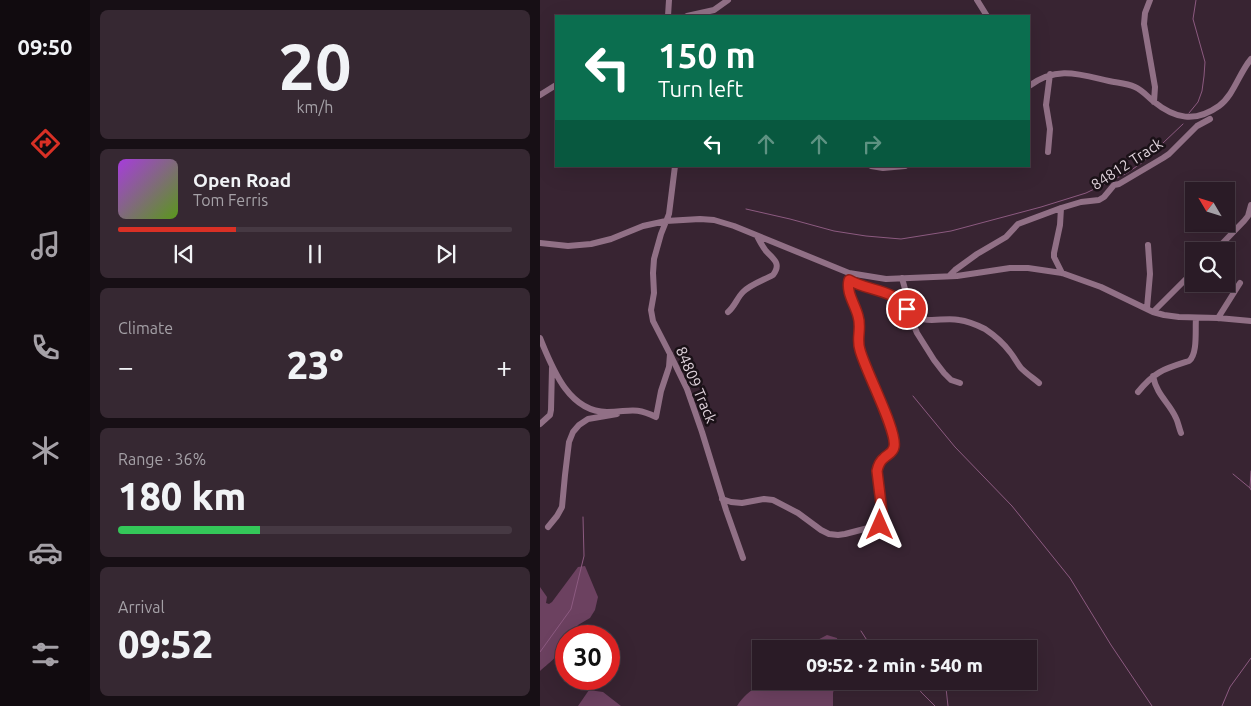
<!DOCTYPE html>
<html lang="en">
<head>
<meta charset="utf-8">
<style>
	body { margin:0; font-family:Ubuntu,sans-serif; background:#362832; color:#f1f3f6; height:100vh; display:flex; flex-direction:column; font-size:19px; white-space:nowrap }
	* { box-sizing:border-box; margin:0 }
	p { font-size:16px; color:#a5a1a7 }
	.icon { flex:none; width:28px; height:28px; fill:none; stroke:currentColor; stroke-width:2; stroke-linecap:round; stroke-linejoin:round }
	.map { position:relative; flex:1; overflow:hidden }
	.sheet { display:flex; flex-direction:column; gap:10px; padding:10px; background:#170f15; width:450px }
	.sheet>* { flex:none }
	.hud { position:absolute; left:15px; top:15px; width:475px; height:152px; border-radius:0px; box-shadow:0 5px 20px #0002,0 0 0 1px #463943; background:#0b6e4f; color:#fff; overflow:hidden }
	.needle { width:32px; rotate:308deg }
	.tools { position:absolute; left:645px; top:182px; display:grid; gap:10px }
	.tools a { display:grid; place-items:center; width:50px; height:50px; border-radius:0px; background:#2a1b26; box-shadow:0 5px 20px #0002,0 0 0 1px #463943; font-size:25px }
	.speed { position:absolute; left:15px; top:625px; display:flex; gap:10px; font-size:25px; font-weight:700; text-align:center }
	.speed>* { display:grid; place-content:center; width:65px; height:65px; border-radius:50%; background:#2a1b26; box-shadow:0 5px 20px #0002,0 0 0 1px #463943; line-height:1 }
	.speed .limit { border:8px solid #d22; background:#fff; color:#111 }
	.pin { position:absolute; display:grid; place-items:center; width:42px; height:42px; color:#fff; margin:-21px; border:2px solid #fff; border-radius:50%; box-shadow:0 1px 5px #0007 }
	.me { position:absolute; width:55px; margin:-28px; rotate:0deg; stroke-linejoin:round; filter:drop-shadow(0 0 4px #0008) }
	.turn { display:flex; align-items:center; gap:18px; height:105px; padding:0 20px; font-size:22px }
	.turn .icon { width:65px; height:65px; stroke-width:2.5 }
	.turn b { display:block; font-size:35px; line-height:42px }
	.lanes { display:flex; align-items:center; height:48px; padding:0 20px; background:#0003; justify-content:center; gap:25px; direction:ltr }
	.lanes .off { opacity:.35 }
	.big { font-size:38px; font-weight:800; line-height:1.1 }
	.sheet .tile { flex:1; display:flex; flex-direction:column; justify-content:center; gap:8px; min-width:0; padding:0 18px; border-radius:8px; background:#362832 }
	.sheet .dial { align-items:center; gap:0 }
	.dial b { font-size:65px; line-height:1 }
	.song { display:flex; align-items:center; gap:15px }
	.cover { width:60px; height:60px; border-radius:8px; background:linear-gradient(135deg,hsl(280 70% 55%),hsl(90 70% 35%)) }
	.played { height:5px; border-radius:2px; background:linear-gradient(90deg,#d93025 30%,#463943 30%) }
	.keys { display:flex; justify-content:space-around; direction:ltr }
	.heat { display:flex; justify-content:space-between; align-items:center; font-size:28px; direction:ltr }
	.charge { height:8px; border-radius:4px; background:linear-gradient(90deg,#34c759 36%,#463943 0) }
	.trip { position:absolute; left:212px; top:640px; width:285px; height:50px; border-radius:0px; background:#2a1b26; box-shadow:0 5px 20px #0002,0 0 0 1px #463943; font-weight:800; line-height:50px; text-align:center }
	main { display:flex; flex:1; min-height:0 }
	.tab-bar { display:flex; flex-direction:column; width:90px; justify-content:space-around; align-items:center; background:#110b0f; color:#a5a1a7 }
	.tab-bar .icon { width:35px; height:35px }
	.tab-bar .on { color:#d93025 }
	.tab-bar b { font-size:22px; color:#f1f3f6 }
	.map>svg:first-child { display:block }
	.green { fill:#6c4160 }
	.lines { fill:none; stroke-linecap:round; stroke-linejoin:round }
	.stream { stroke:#8c5a80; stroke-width:1 }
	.minor { stroke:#917086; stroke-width:6 }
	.route-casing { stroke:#8d1f18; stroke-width:12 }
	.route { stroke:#d93025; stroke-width:9 }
	.labels { text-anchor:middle; stroke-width:5; stroke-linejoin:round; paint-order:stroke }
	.street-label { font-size:15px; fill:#e1d4dd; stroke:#1a1117 }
</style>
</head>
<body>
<main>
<nav class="tab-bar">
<b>09:50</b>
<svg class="icon on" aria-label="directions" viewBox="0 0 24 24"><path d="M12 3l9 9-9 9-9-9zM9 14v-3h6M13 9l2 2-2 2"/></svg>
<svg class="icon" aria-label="music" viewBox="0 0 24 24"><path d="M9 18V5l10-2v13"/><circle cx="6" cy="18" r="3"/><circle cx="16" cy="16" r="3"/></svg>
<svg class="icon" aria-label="phone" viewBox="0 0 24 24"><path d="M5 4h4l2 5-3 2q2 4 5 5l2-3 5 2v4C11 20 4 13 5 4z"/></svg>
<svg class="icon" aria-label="climate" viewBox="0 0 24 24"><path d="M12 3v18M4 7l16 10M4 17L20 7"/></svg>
<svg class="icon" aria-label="car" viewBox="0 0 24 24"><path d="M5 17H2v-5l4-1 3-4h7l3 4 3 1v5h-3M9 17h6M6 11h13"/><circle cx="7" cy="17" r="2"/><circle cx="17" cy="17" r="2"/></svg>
<svg class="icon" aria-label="filters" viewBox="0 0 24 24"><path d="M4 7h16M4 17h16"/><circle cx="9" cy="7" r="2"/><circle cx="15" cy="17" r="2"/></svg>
</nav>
<section class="sheet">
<div class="tile dial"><b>20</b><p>km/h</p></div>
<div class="tile">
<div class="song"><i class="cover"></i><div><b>Open Road</b><p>Tom Ferris</p></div></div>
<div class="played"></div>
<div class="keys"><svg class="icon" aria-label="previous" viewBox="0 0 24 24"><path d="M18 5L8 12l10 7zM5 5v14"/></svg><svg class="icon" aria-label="pause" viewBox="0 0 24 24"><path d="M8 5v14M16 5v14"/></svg><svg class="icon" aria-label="next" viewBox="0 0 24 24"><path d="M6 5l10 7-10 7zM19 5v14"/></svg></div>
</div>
<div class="tile"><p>Climate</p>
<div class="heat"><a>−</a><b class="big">23°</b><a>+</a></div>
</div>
<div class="tile"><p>Range · 36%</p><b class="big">180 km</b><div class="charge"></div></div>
<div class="tile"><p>Arrival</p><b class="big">09:52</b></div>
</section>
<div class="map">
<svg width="711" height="706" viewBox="0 0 711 706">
	<rect width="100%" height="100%" fill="#382432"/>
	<path class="green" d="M 45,566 L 58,597 L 55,610 L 50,618 L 38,625 L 31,636 L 26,636 C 26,651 10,662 0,671 L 0,587 L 7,597 L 6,603 L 9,604 L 12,602 L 38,567 Z
		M 287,635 L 297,638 L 299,649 L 264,649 L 268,645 Z
		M 235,681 L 296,681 L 293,693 L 293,706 L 197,706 C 202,698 210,690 219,686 C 224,684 230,684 235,681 Z
		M 49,690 L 63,692 L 81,706 L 38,706 Z"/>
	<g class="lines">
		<path class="stream" d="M 649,113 L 658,102 L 662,91 L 664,76 L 665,62 L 653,19 L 656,0
			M 206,209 L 250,219 L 294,231 L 326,236 L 361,239 L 411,231 L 501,207 L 546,193 L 587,173 L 603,162 L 643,124
			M 373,396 L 415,447 L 472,506 L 530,578 L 571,645 L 612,706
			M 711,471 L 710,488 L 711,490
			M 693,474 L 710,488
			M 321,631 L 330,645 L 334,649
			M 0,652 L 31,609 L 44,556 L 43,517
			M 374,681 L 381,692 L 395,706
			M 406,688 L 408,706
			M 682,706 L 690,687 L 711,658"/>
		<path class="minor" d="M 437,0 L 447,16
			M 610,0 L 605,13 L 604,24 L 615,87 L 614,102
			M 128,16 L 129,0
			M 147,16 L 174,10 L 188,0
			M 489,86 C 517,66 538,74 569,81 C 578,83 586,83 595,87 C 602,90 607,96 613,101 C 635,119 655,123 679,106 C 694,95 699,73 711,59
			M 0,95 L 16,85
			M 508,152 L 510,129 L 506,105 L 510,74
			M 135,166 L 129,214 L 121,234 L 114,259 L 113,273 L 114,293 L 111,310 L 113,321 L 130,354 L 147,389 L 162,432 L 186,510 L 203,558
			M 331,166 L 343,168 L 365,166
			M 521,208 L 520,225 L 514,253 L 514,257 L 522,273
			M 0,243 L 28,246 L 51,244 L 71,239 L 103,226 L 126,221 L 160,219 L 174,220 L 194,226 L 309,273 L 346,279 L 417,276 L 470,268 L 488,268 L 522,273 L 561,287 L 613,312 L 624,315 L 639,317 L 678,318 L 711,321
			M 675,251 L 704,221 L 708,216 L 711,205
			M 409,276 L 415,270 L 437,254 L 466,237 L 478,224 L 521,208 L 541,202 L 559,200 L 564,197 L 574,185 L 579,184 L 623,158 L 629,154 L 657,126 L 670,119
			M 309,277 L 309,280 C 325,289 344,288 359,300 C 366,305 368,315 377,318 C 391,323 406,317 419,320 C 428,321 437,325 445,329 C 454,335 464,344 470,352 C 474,357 477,363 481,368 C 487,374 493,378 499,383
			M 362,278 L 365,289 L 367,309 L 377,333 L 394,360 L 404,373 L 411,380 L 420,383
			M 607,308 L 610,274 L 608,245
			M 188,312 C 195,306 197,298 203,292 C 211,284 224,280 233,275 C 242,263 233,259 226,251 C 222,246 220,242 217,236
			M 613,312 L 654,271
			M 678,318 L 700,283
			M 0,338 C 12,367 28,412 67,412 C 89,412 94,406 116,417 L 121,391 L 129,367 L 130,354
			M 613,376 C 617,396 629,402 636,418 C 638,422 639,428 641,433
			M 598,392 C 615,371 624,369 649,361 C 658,354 655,329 656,318
			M 0,424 L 10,415 L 11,410 L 12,368
			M 182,499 L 191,502 L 202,503 L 224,499 L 233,500 L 258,513 L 281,530 L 289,534 L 298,535 L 305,534 L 336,526 L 342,523 L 343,520 L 337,471 C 338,466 340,461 344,458 C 348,454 353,453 354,447 C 358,432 325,369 320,350 C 316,339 321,328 318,316 C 315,304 306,293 309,280
			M 8,527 L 17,516 L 22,507 L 25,475 L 29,442 L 33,432 L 39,425 L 48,419 L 77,414"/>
	</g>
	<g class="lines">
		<defs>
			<path id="route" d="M 340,525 L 343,520 L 337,471 C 338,466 340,461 344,458 C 348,454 353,453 354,447 C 358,432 325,370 320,350 C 316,339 322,328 318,316 C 315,304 306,293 309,280 C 330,292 352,288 367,309"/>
		</defs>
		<use href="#route" class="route-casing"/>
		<use href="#route" class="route"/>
	</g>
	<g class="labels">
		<g class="street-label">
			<text transform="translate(587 164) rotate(-33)" y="5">84812 Track</text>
			<text transform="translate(156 385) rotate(67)" y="5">84809 Track</text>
		</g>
	</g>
</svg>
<div class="tools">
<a><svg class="needle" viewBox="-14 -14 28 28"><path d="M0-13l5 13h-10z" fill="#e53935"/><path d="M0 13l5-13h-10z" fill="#a5a1a7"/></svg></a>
<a><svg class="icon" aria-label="search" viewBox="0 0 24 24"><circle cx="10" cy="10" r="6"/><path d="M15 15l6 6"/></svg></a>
</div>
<div class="speed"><div class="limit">30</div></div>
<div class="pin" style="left:367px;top:309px;background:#d93025"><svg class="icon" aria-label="arrive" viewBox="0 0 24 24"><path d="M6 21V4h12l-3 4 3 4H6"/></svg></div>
<svg class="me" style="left:340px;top:525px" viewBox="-20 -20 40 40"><path d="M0-17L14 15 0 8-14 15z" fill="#d93025" stroke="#fff" stroke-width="4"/></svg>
<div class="trip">09:52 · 2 min · 540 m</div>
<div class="hud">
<div class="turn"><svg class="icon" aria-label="left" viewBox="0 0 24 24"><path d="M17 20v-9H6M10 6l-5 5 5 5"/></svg><div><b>150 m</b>Turn left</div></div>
<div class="lanes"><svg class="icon" aria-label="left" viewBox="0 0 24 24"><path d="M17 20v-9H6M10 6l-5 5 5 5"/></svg><svg class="icon off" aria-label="ahead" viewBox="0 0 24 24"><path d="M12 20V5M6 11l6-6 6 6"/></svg><svg class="icon off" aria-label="ahead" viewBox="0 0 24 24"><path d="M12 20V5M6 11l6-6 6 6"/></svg><svg class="icon off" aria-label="right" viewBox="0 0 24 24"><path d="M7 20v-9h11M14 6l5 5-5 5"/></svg></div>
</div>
</div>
</main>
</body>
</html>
